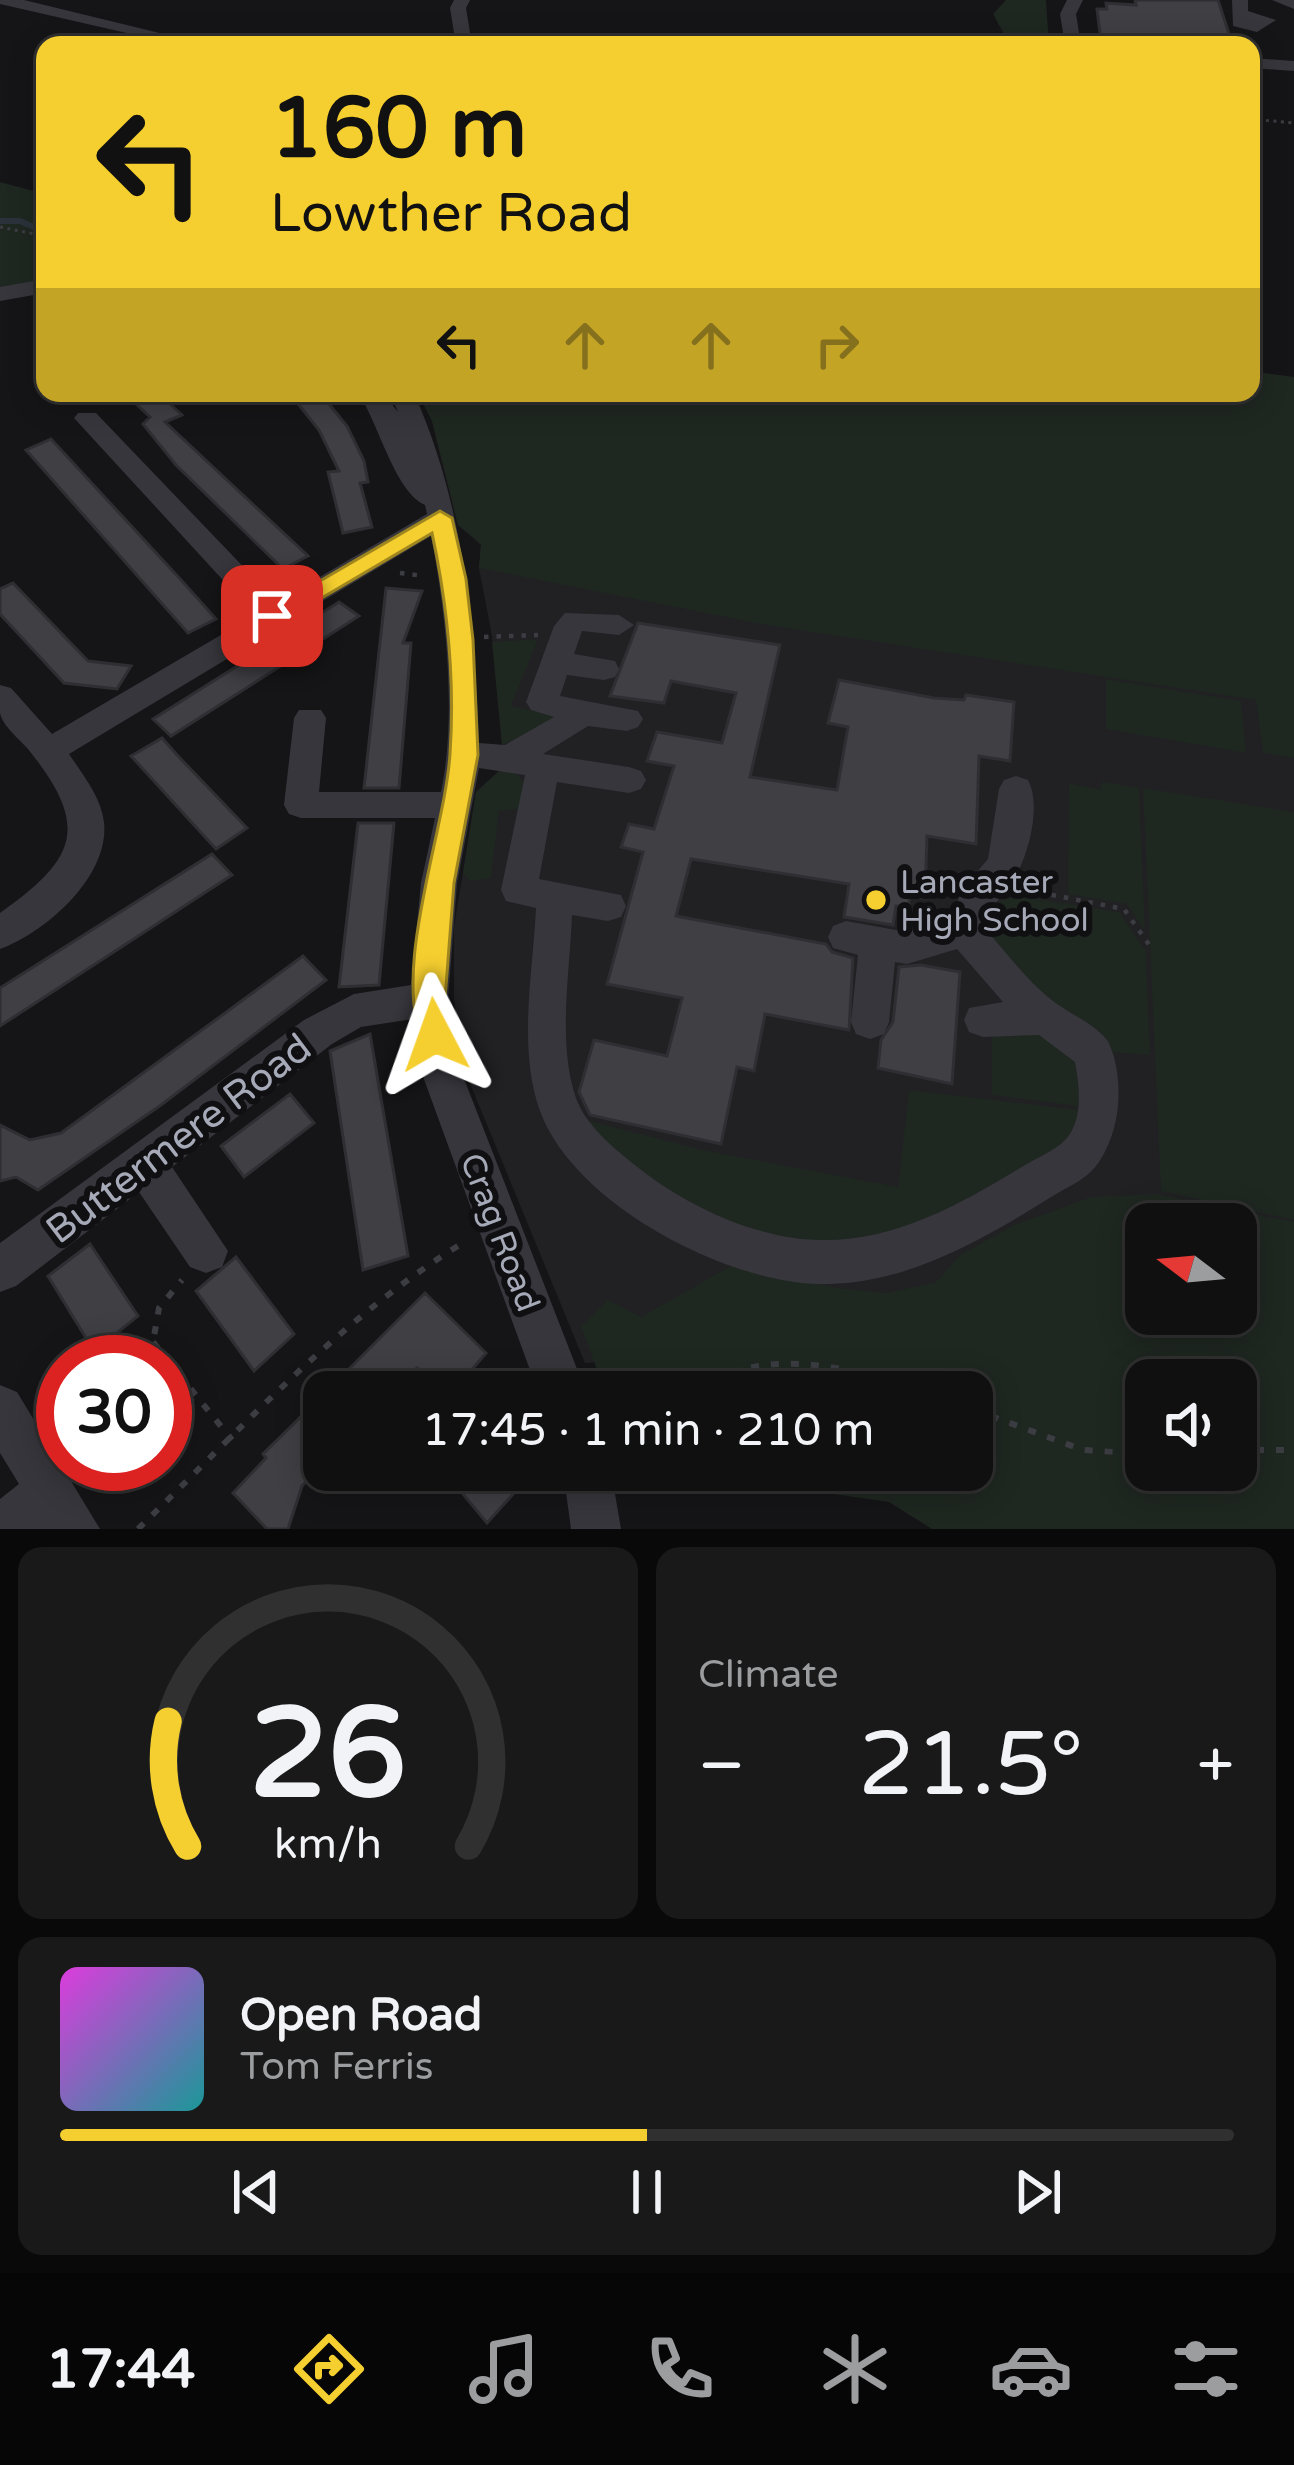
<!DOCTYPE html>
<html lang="en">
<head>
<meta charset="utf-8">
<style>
	body { margin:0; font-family:"Varela Round",sans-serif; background:#19191a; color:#f1f3f6; height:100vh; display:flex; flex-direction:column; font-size:45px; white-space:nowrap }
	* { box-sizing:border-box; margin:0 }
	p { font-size:39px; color:#9c9d9f }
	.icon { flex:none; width:66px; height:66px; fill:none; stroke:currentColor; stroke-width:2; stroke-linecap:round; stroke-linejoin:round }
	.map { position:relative; height:1529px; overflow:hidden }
	.side { display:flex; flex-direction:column; gap:18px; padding:18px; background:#090909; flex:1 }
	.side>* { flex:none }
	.guide { position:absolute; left:36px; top:36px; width:1224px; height:366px; border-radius:24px; box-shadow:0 6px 30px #0003,0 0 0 3px #303031; background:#f5ce2f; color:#111; overflow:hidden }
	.needle { width:78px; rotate:286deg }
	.controls { position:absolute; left:1125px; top:1203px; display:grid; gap:24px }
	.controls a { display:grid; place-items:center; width:132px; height:132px; border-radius:24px; background:#101011; box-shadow:0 6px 30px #0003,0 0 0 3px #303031; font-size:60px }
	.speed { position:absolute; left:36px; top:1335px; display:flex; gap:24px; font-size:60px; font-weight:700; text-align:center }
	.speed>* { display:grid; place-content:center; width:156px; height:156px; border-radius:50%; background:#101011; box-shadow:0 6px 30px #0003,0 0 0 3px #303031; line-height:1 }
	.speed .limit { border:18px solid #d22; background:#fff; color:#111 }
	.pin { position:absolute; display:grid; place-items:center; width:102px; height:102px; color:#fff; margin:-51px; border-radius:24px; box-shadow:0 6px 18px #0006 }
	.me { position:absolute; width:132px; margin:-66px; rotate:356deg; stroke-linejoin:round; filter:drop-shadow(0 0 9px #0008) }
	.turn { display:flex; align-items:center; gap:42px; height:252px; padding:0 36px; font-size:54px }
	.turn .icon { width:156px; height:156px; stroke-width:2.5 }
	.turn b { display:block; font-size:84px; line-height:102px }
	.lanes { display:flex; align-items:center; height:114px; padding:0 36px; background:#0003; justify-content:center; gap:60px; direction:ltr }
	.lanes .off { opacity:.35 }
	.big { font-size:90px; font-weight:600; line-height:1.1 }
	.side .card { flex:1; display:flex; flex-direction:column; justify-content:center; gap:18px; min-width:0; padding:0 42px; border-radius:24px; background:#19191a }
	.side .dial { align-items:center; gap:0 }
	.dial svg { height:312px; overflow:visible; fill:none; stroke:#303031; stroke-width:7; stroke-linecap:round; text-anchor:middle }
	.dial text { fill:#f1f3f6; stroke:none }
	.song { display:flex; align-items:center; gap:36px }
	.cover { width:144px; height:144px; border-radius:18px; background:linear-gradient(135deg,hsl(300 70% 55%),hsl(180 70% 35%)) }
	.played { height:12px; border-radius:6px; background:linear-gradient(90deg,#f5ce2f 50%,#303031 50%) }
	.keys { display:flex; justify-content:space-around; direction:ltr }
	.heat { display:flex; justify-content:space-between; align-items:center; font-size:66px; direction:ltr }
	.side .tiles { flex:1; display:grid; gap:18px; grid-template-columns:1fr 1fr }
	.card:last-child { grid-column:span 2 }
	.trip { position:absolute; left:303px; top:1371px; width:690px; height:120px; border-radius:24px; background:#101011; box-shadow:0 6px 30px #0003,0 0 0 3px #303031; font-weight:600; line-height:120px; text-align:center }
	.tab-bar { display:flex; height:192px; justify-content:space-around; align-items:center; background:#060607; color:#9c9d9f }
	.tab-bar .icon { width:84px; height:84px }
	.tab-bar .selected { color:#f5ce2f }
	.tab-bar b { font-size:54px; color:#f1f3f6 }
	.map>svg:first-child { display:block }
	.built { fill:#212124; fill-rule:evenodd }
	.green { fill:#1f2721; fill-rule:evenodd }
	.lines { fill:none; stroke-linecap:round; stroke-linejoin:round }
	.stream { stroke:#2b323b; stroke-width:6 }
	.building { fill:#3f3f44; stroke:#2f2f33; stroke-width:3 }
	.path-far2 { stroke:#3c3d43; stroke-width:3; stroke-dasharray:3 4.5; stroke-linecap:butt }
	.path-far1 { stroke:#3c3d43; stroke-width:4.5; stroke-dasharray:4.5 8; stroke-linecap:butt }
	.path { stroke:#3c3d43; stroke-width:6; stroke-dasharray:8 12; stroke-linecap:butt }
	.minor { fill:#36363c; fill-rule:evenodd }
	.route { fill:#f5ce2f; stroke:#9f861f; stroke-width:3 }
	.poi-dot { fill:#f5ce2f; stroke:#101012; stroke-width:4.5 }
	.labels { text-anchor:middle; stroke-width:12; stroke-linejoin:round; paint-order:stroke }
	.poi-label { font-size:33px; fill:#a6a9b7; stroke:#101012; text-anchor:start }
	.street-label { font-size:33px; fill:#a6a9b7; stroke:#101012 }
	.near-street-label { font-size:39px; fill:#a6a9b7; stroke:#101012 }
</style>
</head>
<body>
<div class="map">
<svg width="1294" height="1529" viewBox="0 0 1294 1529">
	<rect width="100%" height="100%" fill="#151517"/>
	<path class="built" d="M 1294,377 L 1294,1384 L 1026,1337 L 585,1363 L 467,1076 L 454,1000 L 454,927 L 476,792 L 502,769 L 502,745 L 492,636 L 479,568 L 481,545 L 458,525 L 432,421 L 418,393 L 1251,393 ZM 1146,1224 L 1236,1224 L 1236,1314 L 1146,1314 Z"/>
	<path class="green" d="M 1006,0 L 1046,0 L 1049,45 L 1010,45 L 993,14 Z
		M 0,182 L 45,194 L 45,286 L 0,294 Z
		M 1251,371 L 1294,377 L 1294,758 L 1263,753 L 1256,700 L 766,625 L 479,568 L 481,544 L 458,525 L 432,421 L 418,393 L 1251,393 Z
		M 538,639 L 511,706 L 552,715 L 555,720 L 554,725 L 502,745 L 492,642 Z
		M 1106,679 L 1241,701 L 1246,753 L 1106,729 Z
		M 502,768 L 516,773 L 526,786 L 518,809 L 499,811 L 491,878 L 470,881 L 463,873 L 476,792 Z
		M 1102,782 L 1139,788 L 1145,931 L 1127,904 L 1068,894 L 1069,783 L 1100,790 Z
		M 1143,788 L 1294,812 L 1294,1220 L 1161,1191 Z
		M 1016,896 L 1119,912 L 1146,951 L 1150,1055 L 1108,1052 L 984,940 L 1000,901 Z
		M 1037,1034 L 1080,1056 L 1092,1108 L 992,1095 L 992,1036 Z
		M 909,1090 L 1088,1111 L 1076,1138 L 908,1233 L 791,1245 L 675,1202 L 577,1118 L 703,1150 L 898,1187 Z
		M 1158,1194 L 1294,1222 L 1294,1529 L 932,1529 L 889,1502 L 667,1470 L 972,1470 L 972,1392 L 605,1392 L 581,1326 L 608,1300 L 641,1317 L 736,1263 L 837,1288 L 888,1293 L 936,1282 L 960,1255 L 1014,1225 L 1091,1197 ZM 1146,1224 L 1236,1224 L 1236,1314 L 1146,1314 ZM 1146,1380 L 1236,1380 L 1236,1470 L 1146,1470 Z"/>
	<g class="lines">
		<path class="stream" d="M 0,221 L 20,221 L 45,232"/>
	</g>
	<path class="building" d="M 1135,0 L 1218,0 L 1231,40 L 1165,35 L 1167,45 L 1101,42 L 1097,9 L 1107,9 L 1106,3 L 1136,5 Z
		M 320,393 L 347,426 L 364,461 L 368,482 L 360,483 L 372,527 L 343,533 L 328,472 L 339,471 L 319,430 L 295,400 Z
		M 159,394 L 182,415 L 165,422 L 308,556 L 283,569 L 176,465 L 143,424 L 150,417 L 136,404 Z
		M 51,439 L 182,581 L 216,619 L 188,633 L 26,450 Z
		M 13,583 L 88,661 L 131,666 L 117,689 L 64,683 L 0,614 L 0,589 Z
		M 386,588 L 422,591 L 403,643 L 411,643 L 399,788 L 364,788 Z
		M 339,602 L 359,616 L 171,736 L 153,719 Z
		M 638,623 L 780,645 L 750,777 L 837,790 L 848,727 L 828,723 L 839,680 L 934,698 L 964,700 L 966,695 L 1014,702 L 1010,761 L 979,756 L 976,844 L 927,836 L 925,898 L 909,895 L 909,906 L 896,906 L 893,925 L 844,917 L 849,884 L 691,859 L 676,916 L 826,944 L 832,952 L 853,958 L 849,1030 L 765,1014 L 754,1071 L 737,1067 L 721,1144 L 590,1115 L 579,1092 L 594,1040 L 667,1056 L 682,998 L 607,984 L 643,852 L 621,847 L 629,824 L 654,829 L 674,766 L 647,761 L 657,732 L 722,743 L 736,693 L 671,681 L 664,703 L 610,696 Z
		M 162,738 L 178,756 L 247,828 L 216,849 L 131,756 Z
		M 358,823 L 394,823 L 379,985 L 339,987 Z
		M 212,854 L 232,875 L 0,1026 L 0,988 Z
		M 303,956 L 326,980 L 161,1105 L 38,1190 L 16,1177 L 0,1181 L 0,1125 L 30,1140 L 61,1133 Z
		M 921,965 L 960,972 L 952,1084 L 878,1068 L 881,1040 L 893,1022 L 899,967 Z
		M 370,1034 L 408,1256 L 363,1270 L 330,1051 Z
		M 290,1094 L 314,1123 L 244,1177 L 221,1146 Z
		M 90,1244 L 138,1316 L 94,1351 L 48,1276 Z
		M 236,1257 L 294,1334 L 254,1371 L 196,1291 Z
		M 425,1293 L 486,1353 L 453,1392 L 417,1368 L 393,1392 L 326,1392 Z
		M 165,1364 L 193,1400 L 165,1426 Z
		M 324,1394 L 324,1463 L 302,1486 L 288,1529 L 267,1529 L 233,1493 L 266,1458 L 263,1454 Z
		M 443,1470 L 535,1470 L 487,1523 Z"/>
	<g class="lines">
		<path class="path-far2" d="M 1220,39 L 1230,45
			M 1166,42 L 1224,45
			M 1204,45 L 1213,39
			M 1251,119 L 1294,123
			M 0,227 L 45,236"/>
		<path class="path-far1" d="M 400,573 L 424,576
			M 484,637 L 538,635
			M 1027,890 L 1124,909 L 1150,946"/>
		<path class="path" d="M 153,1342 L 232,1440
			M 128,1362 L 153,1342 L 159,1308 L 182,1280
			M 697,1392 C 760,1342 857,1369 927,1392
			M 972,1409 L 1083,1450 L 1146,1454
			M 1236,1450 L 1294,1450
			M 138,1529 C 242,1428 341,1317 466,1241"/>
		<path class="minor" d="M 0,0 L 24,0 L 209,45 L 179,45 L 0,4 Z
			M 454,0 L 470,0 L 466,8 L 472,45 L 456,45 L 450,8 Z
			M 1067,0 L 1083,0 L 1076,14 L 1081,45 L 1065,45 L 1060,14 Z
			M 1232,0 L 1248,0 L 1248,11 L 1276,20 L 1257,32 L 1233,26 Z
			M 1272,0 L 1294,0 L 1294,9 Z
			M 1251,58 L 1294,61 L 1294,71 L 1251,68 Z
			M 45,279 L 45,293 L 0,301 L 0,287 Z
			M 358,393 L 383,393 L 398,412 L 390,393 L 414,393 C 464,506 474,622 479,743 L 505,745 L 554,717 L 531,710 L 526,702 L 554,626 L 565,613 L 619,615 L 634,625 L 619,635 L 582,631 L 574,654 L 615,661 L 619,669 L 615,677 L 604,680 L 567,675 L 560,696 L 638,711 L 643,719 L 638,727 L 627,731 L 588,726 L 543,754 L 629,767 L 641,771 L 646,780 L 641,789 L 629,793 L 557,782 L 539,879 L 621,895 L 626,906 L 621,917 L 608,921 L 572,915 C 570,972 557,1043 576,1098 C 586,1126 614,1148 636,1166 C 680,1201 738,1230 794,1238 C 881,1250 954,1208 1025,1165 C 1040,1156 1060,1149 1070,1134 C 1083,1113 1079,1084 1075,1062 L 1039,1035 L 983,1037 L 969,1032 L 964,1020 L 969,1008 L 1003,1002 L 957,949 L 907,964 L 895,962 L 889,1022 L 884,1034 L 870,1039 L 856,1034 L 851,1022 L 858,955 L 833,948 L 828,937 L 833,926 L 846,921 L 907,932 L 950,918 L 964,887 L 988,859 L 999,789 L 1004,780 L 1016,776 L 1028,780 C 1042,806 1028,857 1013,881 C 1001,900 988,906 986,930 C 1006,952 1025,978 1048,997 C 1065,1012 1093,1022 1107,1040 C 1109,1042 1113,1054 1114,1057 C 1123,1092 1119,1131 1099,1162 C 1089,1178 1071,1185 1056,1194 C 987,1237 913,1282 829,1284 C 732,1287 571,1204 539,1108 C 518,1046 533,972 536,908 L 506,901 L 501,890 L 525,775 L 479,768 L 457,883 L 448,999 L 461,1071 L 586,1392 L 538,1392 L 421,1071 L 413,1019 L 361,1027 L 332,1044 L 172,1167 L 228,1251 L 222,1267 L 206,1273 L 190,1267 L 139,1192 L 16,1286 L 0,1292 L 0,1243 L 304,1020 L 354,994 L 411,985 L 421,883 L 435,818 L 301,818 L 289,814 L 284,805 L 294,718 L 299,710 L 321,710 L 326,718 L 319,792 L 441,792 C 457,716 446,612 431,536 L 69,754 C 83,775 101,797 104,822 C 110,876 46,932 0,949 L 0,913 C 78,858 90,826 28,749 C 19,739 2,725 0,713 C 0,704 0,693 0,685 L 11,688 L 52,734 L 255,615 L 74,418 L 78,413 L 96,413 L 277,602 L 427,514 L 425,505 C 394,491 379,423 358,393 Z
			M 0,1385 L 17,1392 L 100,1529 L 0,1529 L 0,1499 L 19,1484 L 0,1453 Z
			M 563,1470 L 611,1470 L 621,1529 L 571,1529 Z"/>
	</g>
	<path class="route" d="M 440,511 L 452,518 L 466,579 L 473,640 L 478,755 L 454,883 L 445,999 L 451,1035 L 447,1045 L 435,1050 L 424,1045 C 390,971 445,833 450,754 C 455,681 447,603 432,533 L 281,622 L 264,622 L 260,616 Z"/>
	<circle class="poi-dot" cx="876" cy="900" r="12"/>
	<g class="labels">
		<g class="poi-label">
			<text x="900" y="893">Lancaster<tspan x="900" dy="38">High School</tspan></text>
		</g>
		<g class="street-label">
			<text transform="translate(501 1232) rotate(69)" y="12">Crag Road</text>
		</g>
		<g class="near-street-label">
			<text transform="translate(178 1138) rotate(-37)" y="14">Buttermere Road</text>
		</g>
	</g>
</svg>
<div class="controls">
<a><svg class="needle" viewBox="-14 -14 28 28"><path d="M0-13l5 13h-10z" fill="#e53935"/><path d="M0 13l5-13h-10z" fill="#9c9d9f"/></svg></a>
<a><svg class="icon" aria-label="sound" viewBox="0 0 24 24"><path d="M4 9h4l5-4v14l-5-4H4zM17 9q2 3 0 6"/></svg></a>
</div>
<div class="speed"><div class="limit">30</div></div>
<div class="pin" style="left:272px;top:616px;background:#d93025"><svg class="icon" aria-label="arrive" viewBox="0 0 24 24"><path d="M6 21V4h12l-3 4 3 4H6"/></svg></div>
<svg class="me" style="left:435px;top:1035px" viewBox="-20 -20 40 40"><path d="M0-17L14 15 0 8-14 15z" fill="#f5ce2f" stroke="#fff" stroke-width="4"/></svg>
<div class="trip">17:45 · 1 min · 210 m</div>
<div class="guide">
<div class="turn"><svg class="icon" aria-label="left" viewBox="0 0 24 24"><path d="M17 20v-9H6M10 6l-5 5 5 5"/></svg><div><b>160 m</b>Lowther Road</div></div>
<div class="lanes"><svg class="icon" aria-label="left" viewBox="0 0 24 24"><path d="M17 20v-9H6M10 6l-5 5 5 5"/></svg><svg class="icon off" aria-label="ahead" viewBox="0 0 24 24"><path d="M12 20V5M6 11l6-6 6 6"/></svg><svg class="icon off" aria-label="ahead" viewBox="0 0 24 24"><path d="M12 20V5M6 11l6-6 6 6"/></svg><svg class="icon off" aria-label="right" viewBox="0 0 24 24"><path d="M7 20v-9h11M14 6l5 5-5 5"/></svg></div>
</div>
</div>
<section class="side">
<div class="tiles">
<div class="card dial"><svg viewBox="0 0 100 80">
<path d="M14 69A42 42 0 1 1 86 69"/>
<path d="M14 69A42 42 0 0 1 9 37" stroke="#f5ce2f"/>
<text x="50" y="56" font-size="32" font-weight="700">26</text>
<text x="50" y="72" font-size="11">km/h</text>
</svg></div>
<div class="card"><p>Climate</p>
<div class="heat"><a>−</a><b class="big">21.5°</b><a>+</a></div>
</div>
<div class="card">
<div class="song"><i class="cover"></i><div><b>Open Road</b><p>Tom Ferris</p></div></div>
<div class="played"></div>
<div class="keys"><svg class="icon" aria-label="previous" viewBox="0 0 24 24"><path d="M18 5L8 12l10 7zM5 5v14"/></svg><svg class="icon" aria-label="pause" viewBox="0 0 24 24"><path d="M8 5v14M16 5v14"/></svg><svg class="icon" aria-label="next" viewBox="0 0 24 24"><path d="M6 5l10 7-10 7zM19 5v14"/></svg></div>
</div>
</div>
</section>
<nav class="tab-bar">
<b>17:44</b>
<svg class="icon selected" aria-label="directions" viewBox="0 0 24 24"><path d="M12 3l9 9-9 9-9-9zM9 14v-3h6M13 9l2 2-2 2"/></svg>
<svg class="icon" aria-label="music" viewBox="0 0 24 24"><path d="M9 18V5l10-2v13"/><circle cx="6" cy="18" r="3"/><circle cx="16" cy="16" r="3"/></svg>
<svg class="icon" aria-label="phone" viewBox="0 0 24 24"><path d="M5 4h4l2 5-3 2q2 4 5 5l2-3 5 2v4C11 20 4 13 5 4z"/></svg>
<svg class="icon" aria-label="climate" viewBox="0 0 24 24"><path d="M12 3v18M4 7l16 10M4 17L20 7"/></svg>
<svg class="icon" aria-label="car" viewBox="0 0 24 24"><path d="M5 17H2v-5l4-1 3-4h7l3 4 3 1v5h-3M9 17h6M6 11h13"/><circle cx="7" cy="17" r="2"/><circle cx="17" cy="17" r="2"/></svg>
<svg class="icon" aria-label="filters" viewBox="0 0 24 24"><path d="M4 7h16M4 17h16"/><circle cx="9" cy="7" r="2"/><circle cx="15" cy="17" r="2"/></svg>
</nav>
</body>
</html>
